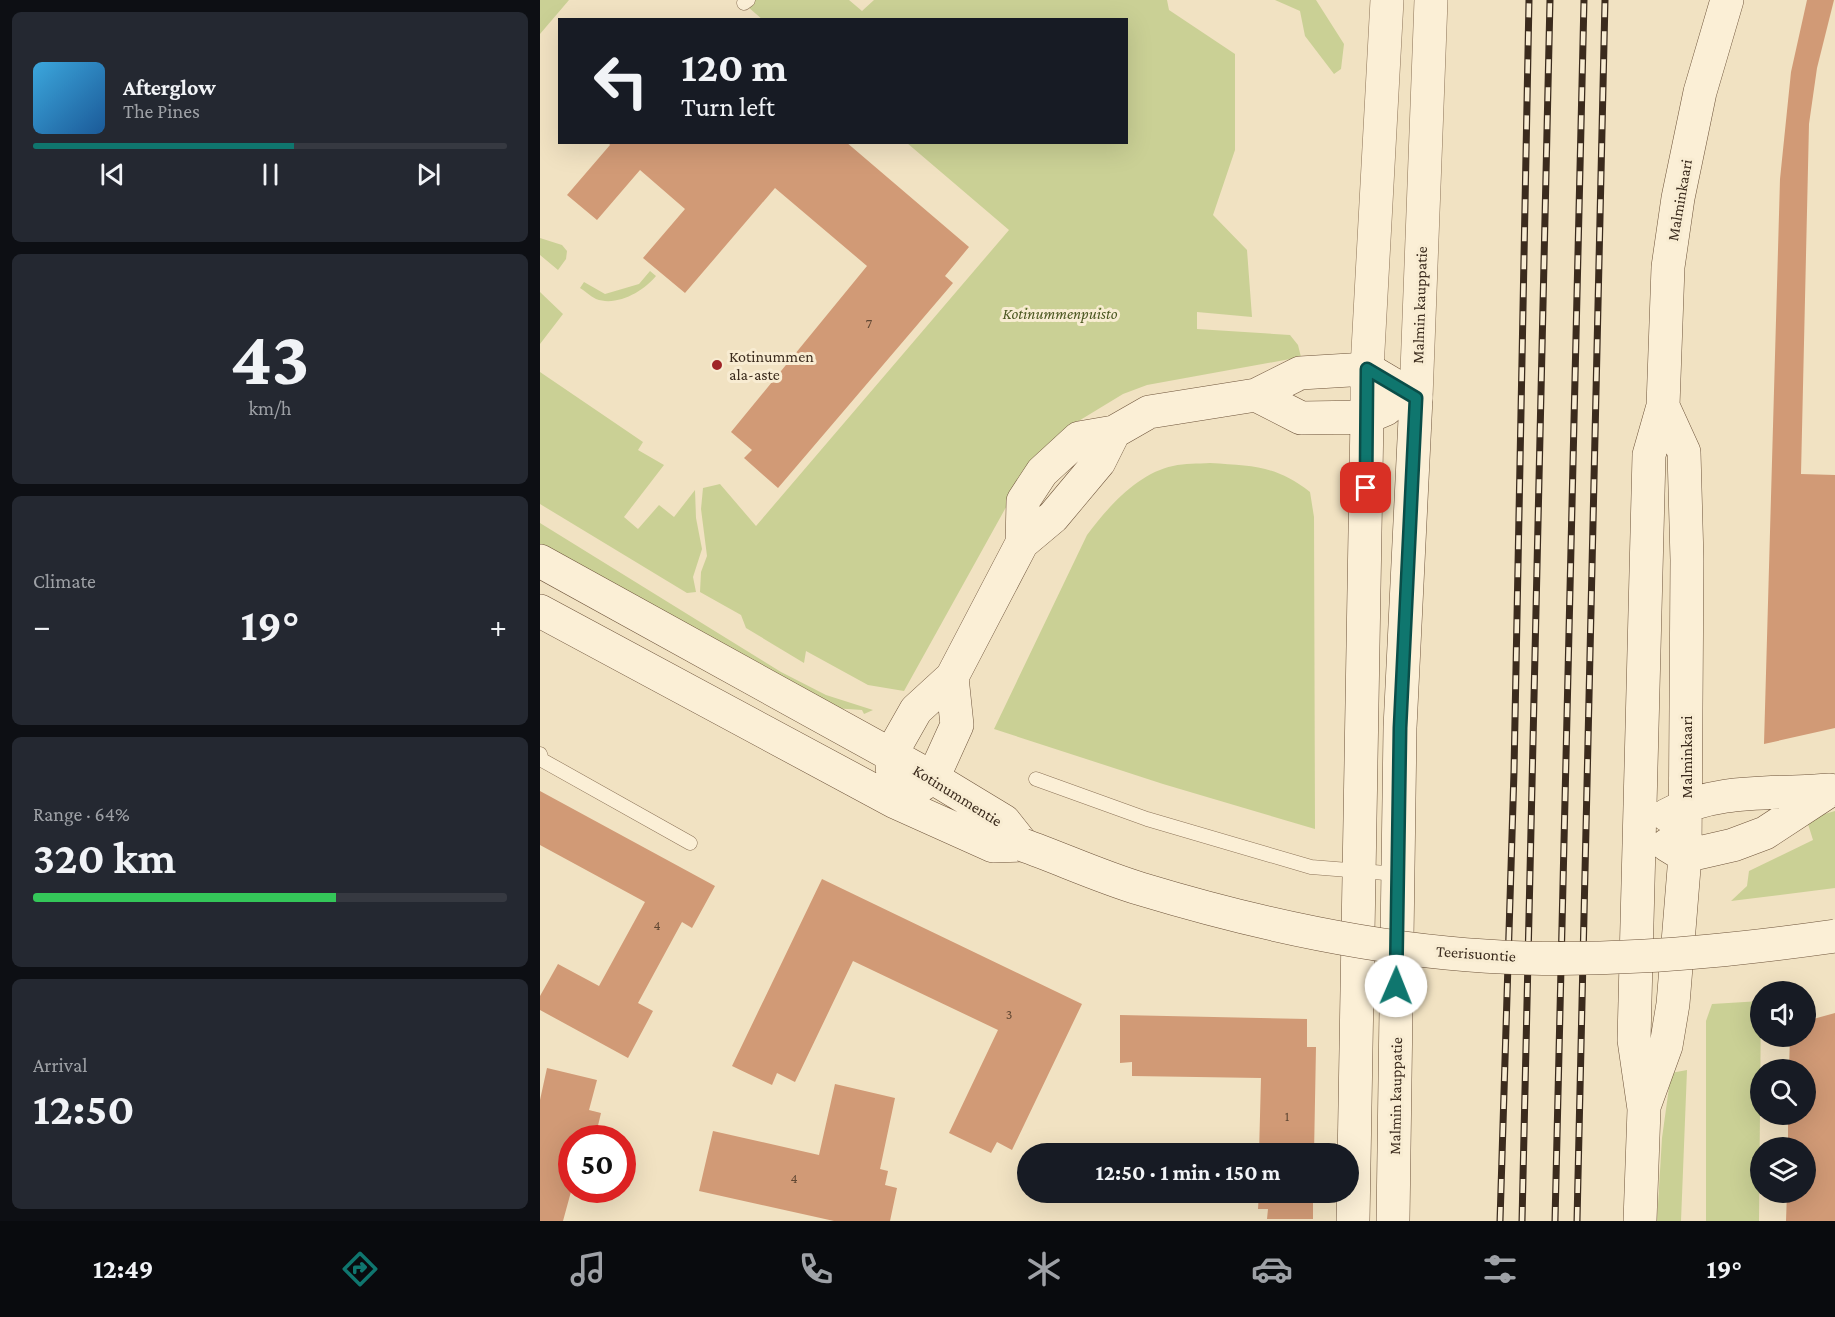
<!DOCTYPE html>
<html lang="en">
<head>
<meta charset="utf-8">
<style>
	body { margin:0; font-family:"Crimson Pro",serif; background:#242831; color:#f1f3f6; height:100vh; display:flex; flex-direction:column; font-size:22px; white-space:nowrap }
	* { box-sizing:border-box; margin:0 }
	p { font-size:20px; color:#9ea1a6 }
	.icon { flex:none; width:33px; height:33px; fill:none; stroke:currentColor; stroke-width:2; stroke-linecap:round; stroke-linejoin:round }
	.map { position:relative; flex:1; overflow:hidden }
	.sheet { display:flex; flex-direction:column; gap:12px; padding:12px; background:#0d0f14; width:540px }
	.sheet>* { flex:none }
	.banner { position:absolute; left:18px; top:18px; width:570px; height:126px; border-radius:0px; box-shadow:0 6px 24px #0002; background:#171b24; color:#f1f3f6; overflow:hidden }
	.controls { position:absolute; left:1210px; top:981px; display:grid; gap:12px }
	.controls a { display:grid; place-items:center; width:66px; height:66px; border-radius:50%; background:#171b24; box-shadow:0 6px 24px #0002; font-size:30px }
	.speed { position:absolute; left:18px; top:1125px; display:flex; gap:12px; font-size:30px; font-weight:700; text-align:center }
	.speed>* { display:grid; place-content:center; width:78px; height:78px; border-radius:50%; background:#171b24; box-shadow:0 6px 24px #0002; line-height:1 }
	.speed .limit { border:9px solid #d22; background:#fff; color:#111 }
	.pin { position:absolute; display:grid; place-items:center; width:51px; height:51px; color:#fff; margin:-26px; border-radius:12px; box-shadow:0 3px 9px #0006 }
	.me { position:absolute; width:66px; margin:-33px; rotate:1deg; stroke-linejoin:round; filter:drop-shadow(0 0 4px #0008) }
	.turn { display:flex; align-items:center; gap:21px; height:126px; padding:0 24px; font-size:27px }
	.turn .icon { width:78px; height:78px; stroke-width:2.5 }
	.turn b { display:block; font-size:42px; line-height:51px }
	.big { font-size:45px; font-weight:700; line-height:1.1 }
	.sheet .card { flex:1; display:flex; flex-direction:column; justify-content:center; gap:9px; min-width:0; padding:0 21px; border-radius:9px; background:#242831 }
	.sheet .dial { align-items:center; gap:0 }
	.dial b { font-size:78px; line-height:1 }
	.song { display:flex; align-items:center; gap:18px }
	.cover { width:72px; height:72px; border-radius:9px; background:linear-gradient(135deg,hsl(200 70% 55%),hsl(210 70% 35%)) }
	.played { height:6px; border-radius:3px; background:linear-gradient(90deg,#0f766e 55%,#363941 55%) }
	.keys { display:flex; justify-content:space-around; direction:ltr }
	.heat { display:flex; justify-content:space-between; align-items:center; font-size:33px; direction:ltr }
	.charge { height:9px; border-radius:4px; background:linear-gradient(90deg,#34c759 64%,#363941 0) }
	.trip { position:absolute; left:477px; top:1143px; width:342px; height:60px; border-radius:30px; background:#171b24; box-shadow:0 6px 24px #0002; font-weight:700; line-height:60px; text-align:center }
	.tab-bar { display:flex; height:96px; justify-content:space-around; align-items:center; background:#090b0e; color:#9ea1a6 }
	.tab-bar .icon { width:42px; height:42px }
	.tab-bar .on { color:#0f766e }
	.tab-bar b { font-size:27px; color:#f1f3f6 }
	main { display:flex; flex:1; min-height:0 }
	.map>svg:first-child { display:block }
	.green { fill:#cad095 }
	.building { fill:#d19a76 }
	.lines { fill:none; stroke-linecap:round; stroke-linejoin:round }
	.service-casing { stroke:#8c7358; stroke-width:15 }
	.tertiary-casing { stroke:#8c7358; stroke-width:34 }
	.secondary-casing { stroke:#6e543b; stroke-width:34 }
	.service { stroke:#fbefd6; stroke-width:14 }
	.tertiary { stroke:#fbefd6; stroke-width:33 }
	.secondary { stroke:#fbefd6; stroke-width:33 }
	.rail-casing { stroke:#3b2b1d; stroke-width:7 }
	.rail { stroke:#f8ecd2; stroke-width:4.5; stroke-dasharray:14; stroke-linecap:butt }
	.secondary-bridge-casing { stroke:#6e543b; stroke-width:34; stroke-linecap:butt }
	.secondary-bridge { stroke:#fbefd6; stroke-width:33 }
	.route-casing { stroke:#0a4d48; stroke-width:15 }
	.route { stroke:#0f766e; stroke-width:10 }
	.poi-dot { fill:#9f2427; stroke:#f8ecd2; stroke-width:2 }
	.labels { text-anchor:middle; stroke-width:6; stroke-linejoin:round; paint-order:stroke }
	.number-label { font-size:14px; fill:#604733 }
	.street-label { font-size:16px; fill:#3b2b1d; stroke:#f8ecd2 }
	.park-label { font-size:16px; font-style:italic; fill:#4c5822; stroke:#f8ecd2 }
	.poi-label { font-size:16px; fill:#3b2b1d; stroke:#f8ecd2; text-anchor:start }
</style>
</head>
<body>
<main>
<section class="sheet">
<div class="card">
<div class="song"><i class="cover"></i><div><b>Afterglow</b><p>The Pines</p></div></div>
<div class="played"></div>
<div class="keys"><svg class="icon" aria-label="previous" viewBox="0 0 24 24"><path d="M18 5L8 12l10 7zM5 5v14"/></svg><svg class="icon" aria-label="pause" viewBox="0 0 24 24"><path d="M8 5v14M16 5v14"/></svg><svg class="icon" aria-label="next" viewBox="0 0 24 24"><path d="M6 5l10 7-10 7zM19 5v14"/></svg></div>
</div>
<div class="card dial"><b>43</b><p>km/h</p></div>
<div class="card"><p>Climate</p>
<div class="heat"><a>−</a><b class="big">19°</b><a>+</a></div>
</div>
<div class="card"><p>Range · 64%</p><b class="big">320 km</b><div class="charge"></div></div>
<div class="card"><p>Arrival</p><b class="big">12:50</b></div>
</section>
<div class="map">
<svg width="1295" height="1221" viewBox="0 0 1295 1221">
	<rect width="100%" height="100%" fill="#f1e2c2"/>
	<path class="green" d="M 0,0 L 29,0 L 0,34 Z
		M 200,0 L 309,0 L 322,11 L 334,0 L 627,0 L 629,10 L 695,54 L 695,150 L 673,215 L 707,250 L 712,317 L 657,312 L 657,329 L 750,335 L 758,345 L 761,357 L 607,385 L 583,394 L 532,425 L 475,491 L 364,691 L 328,685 L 266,651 L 264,663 L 206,628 L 201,615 L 160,592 L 161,572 L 167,556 L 161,509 L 163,488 L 180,484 L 216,526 L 469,230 L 367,143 L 586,142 L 586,20 L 223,20 Z
		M 735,0 L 776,0 L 804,44 L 801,69 L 794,74 L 765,36 L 760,11 Z
		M 0,238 L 22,245 L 27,251 L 26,259 L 18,270 L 0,255 Z
		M 110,271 L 116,276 C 104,291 77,307 56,299 C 50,296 45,291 40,288 L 44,282 L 65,294 L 99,284 Z
		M 0,292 L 23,314 L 0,344 Z
		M 0,372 L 103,442 L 98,450 L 124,465 L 84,517 L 98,529 L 119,505 L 134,517 L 155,490 L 156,518 L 162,549 L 153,577 L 156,592 L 147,593 L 0,504 Z
		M 670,463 C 713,466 735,465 770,492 L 774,517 L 775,829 L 623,784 L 454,729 L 547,535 C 567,508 598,473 633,466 C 645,463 658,464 670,463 Z
		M 0,523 L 241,672 L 286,695 L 333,710 L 324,714 L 322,710 L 293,708 L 0,545 Z
		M 1295,811 L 1295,888 L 1191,901 L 1207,886 L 1209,871 L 1273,840 L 1268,824 L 1281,815 Z
		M 1221,1001 L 1219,1221 L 1166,1221 L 1166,1021 L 1172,1004 Z
		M 1147,1070 L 1141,1221 L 1117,1221 L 1122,1138 L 1131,1073 Z"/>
	<path class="building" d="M 1267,0 L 1294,0 L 1277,68 L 1269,124 L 1261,474 L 1295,475 L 1295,728 L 1224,744 L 1240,179 L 1251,72 Z
		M 68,142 L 306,142 L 429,247 L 405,276 L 413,283 L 238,488 L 204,458 L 212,450 L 191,432 L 327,266 L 235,188 L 145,293 L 103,258 L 145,209 L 100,170 L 57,220 L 27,195 L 70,145 Z
		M 0,791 L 175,886 L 152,928 L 142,922 L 98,1003 L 113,1011 L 88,1058 L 0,1010 L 0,996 L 18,964 L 59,986 L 105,902 L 0,845 Z
		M 282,879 L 542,1004 L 472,1150 L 457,1142 L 451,1153 L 409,1133 L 458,1030 L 313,961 L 255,1082 L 237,1073 L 232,1085 L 192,1066 Z
		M 1295,1013 L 1295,1221 L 1246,1221 L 1247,1192 L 1266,1192 L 1266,1148 L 1248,1148 L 1248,1114 L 1266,1114 L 1266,1070 L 1249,1070 L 1250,1036 L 1266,1036 L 1266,1021 Z
		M 580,1015 L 767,1019 L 767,1047 L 776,1047 L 774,1154 L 719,1154 L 721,1078 L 592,1076 L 592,1062 L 580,1063 Z
		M 7,1068 L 57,1080 L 49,1110 L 61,1113 L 55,1138 L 32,1138 L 32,1188 L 23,1221 L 0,1221 L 0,1100 Z
		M 295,1084 L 355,1098 L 340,1169 L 348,1171 L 345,1185 L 357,1188 L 350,1221 L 294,1221 L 159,1191 L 173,1131 L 279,1155 Z
		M 719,1192 L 773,1192 L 773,1219 L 727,1219 L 728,1209 L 718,1209 Z"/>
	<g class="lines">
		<defs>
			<path id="service" d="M 204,3 L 208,0
				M 0,754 L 2,760 L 150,843
				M 496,779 L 607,819 L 771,867 L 858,874"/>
			<path id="tertiary" d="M 876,398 L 891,0
				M 827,417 L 827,369 L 847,0"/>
			<path id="secondary" d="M 716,395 L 761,418 L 827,417 L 846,409
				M 482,543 L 483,501 L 502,472 L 539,438 L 574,432 L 609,412 L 716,395 L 760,373 L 827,369 L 876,398
				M 0,561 L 393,778 L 464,821 L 483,845
				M 0,611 L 355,802 L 453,846 L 483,845
				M 353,776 L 351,754 L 376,710 L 412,677 L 482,543 L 513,517 L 559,462 L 574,432
				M 375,789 L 393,778 L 417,725 L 412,677
				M 1127,815 C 1177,787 1236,795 1290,790
				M 1127,845 L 1145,856 L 1193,845 L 1225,833 L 1289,791
				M 1105,1104 L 1126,1046 L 1133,1004 L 1145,856 L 1147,560 L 1144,452 L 1123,406
				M 813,1221 L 827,417
				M 853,1221 L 860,728 L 876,398
				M 1100,1221 L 1104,1109 L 1094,1040 L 1109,455 L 1123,406 L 1128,267 L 1138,198 L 1160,92 L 1187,0"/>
		</defs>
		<use href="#service" class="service-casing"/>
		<use href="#tertiary" class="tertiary-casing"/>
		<use href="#secondary" class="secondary-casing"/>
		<use href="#service" class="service"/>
		<use href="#tertiary" class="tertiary"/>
		<use href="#secondary" class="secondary"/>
		<defs>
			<path id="rail" d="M 960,1221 L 974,771 L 989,0
				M 982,1221 L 1010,0
				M 1015,1221 L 1044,0
				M 1037,1221 L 1065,0"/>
		</defs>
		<use href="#rail" class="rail-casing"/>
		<use href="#rail" class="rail"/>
		<defs>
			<path id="secondary-bridge" d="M 483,845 C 522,859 561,877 601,889 C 700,919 804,943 907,953 C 1036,966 1167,954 1295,936"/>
		</defs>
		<use href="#secondary-bridge" class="secondary-bridge-casing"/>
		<use href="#secondary-bridge" class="secondary-bridge"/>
	</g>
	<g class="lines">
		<defs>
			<path id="route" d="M 826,488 L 827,369 L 876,398 L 860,728 L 856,986"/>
		</defs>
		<use href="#route" class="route-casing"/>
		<use href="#route" class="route"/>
	</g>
	<circle class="poi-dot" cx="177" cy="365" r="6"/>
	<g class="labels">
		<g class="number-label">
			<text x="329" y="328">7</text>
			<text x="117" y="930">4</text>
			<text x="469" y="1019">3</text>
			<text x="747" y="1121">1</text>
			<text x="254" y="1183">4</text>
		</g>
		<g class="street-label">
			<text transform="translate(1139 200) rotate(-80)" y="6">Malminkaari</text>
			<text transform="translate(879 305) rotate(-88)" y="6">Malmin kauppatie</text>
			<text transform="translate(1146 757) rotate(-90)" y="6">Malminkaari</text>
			<text transform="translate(418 795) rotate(32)" y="6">Kotinummentie</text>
			<text transform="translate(936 953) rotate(4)" y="6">Teerisuontie</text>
			<text transform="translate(855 1096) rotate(-89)" y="6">Malmin kauppatie</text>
		</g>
		<g class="park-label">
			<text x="520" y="319">Kotinummenpuisto</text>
		</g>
		<g class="poi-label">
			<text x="189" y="362">Kotinummen<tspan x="189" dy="18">ala-aste</tspan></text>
		</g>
	</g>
</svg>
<div class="controls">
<a><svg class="icon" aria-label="sound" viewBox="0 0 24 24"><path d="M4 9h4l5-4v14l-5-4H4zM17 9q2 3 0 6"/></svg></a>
<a><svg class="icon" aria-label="search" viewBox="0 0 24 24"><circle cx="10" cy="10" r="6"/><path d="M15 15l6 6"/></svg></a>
<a><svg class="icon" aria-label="layers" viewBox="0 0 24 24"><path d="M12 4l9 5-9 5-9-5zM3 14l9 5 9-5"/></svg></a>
</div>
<div class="speed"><div class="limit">50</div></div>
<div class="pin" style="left:826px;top:488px;background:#d93025"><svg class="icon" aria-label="arrive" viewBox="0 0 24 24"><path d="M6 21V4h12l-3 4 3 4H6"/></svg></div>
<svg class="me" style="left:856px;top:986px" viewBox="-20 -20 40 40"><circle r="19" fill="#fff"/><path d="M0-13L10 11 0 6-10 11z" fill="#0f766e"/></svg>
<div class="trip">12:50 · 1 min · 150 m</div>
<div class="banner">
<div class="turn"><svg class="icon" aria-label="left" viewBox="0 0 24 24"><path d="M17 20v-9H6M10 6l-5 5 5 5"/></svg><div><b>120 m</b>Turn left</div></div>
</div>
</div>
</main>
<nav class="tab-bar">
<b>12:49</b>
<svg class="icon on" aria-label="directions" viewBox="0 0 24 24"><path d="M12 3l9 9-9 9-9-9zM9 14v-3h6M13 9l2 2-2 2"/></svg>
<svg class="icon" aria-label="music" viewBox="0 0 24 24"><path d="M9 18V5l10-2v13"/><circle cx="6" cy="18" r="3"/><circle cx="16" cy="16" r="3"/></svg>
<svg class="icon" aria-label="phone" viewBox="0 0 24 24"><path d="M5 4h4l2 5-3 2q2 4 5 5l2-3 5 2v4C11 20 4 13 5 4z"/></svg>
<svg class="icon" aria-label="climate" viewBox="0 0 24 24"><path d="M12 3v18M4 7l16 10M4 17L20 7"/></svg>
<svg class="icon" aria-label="car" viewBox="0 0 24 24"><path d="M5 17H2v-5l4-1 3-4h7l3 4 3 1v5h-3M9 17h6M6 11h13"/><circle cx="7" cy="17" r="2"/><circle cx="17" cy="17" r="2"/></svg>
<svg class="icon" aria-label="filters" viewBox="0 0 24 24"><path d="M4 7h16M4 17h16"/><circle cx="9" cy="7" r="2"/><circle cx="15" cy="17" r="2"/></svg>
<b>19°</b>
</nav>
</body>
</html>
